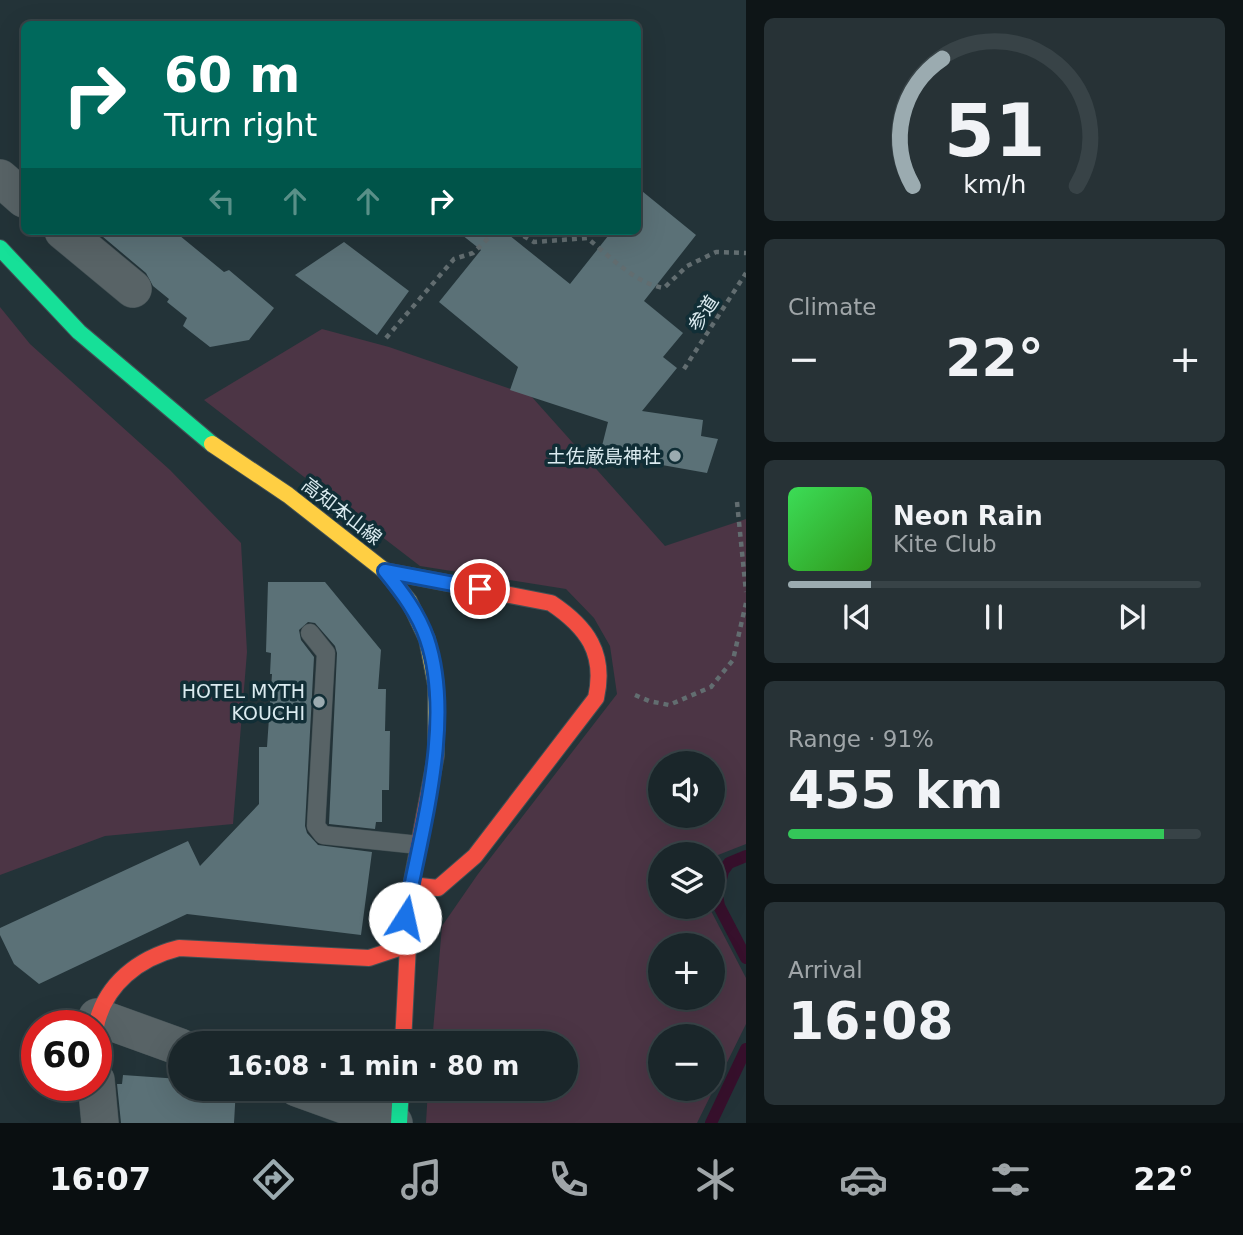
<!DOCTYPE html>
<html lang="en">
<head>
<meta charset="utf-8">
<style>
	body { margin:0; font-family:"DejaVu Sans","Noto Sans JP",sans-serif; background:#273236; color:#f1f3f6; height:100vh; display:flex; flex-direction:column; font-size:26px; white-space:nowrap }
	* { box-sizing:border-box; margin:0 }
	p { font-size:23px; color:#9fa5a8 }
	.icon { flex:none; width:38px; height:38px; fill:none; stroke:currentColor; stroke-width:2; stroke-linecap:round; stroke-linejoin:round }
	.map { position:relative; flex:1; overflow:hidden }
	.details { display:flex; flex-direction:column; gap:18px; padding:18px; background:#0e1517; width:497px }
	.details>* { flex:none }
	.top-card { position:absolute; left:21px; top:21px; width:620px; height:214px; border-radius:10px; box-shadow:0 7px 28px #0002,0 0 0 2px #384347; background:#00695c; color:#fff; overflow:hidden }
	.fabs { position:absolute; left:648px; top:751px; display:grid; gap:14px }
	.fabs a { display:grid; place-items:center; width:77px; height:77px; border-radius:50%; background:#1a262a; box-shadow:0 7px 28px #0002,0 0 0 2px #384347; font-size:35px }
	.speed { position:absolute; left:21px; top:1010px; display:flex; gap:14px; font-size:35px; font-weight:700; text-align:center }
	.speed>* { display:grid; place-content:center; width:91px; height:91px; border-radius:50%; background:#1a262a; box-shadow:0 7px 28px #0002,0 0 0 2px #384347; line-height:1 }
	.speed .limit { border:10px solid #d22; background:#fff; color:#111 }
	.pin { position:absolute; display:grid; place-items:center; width:60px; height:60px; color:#fff; margin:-30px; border:4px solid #fff; border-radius:50%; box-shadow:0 2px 7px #0007 }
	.me { position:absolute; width:77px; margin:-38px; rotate:10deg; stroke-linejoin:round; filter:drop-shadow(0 0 5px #0008) }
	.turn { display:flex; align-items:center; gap:24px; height:147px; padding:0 28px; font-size:32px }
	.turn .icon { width:91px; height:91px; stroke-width:2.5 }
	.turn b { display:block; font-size:49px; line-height:60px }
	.lanes { display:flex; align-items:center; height:66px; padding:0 28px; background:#0003; justify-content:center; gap:35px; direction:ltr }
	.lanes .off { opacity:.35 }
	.big { font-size:52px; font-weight:700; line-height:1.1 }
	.details .tile { flex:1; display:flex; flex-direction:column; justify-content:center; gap:10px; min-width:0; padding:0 24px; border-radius:10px; background:#273236 }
	.details .dial { align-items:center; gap:0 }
	.dial svg { height:182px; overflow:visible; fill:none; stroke:#384347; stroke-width:7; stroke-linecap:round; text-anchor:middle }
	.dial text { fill:#f1f3f6; stroke:none }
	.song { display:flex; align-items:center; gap:21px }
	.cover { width:84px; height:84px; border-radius:10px; background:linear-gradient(135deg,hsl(130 70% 55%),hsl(110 70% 35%)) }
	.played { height:7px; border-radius:4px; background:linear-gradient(90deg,#9babb0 20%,#384347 20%) }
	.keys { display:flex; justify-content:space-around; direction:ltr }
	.heat { display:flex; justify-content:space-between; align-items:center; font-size:38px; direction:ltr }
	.charge { height:10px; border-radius:5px; background:linear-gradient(90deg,#34c759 91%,#384347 0) }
	.trip { position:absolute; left:168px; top:1031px; width:410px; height:70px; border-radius:35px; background:#1a262a; box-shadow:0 7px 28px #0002,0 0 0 2px #384347; font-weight:700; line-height:70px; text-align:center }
	.menu { display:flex; height:112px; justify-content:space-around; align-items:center; background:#0a0f11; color:#9fa5a8 }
	.menu .icon { width:49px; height:49px }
	.menu .active { color:#9babb0 }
	.menu b { font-size:32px; color:#f1f3f6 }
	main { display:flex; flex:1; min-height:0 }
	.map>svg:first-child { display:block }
	.green { fill:#4c3545; fill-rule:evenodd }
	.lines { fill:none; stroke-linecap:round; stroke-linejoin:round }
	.stream { stroke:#37102c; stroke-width:12 }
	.building { fill:#5b7177 }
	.lane-casing { stroke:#425054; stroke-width:19 }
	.street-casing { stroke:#425054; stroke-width:38 }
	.fast-casing { stroke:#425054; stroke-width:18 }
	.slow-casing { stroke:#425054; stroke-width:18 }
	.jam-casing { stroke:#425054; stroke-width:18 }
	.path { stroke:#626d70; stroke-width:4.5; stroke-dasharray:5 5; stroke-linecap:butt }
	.lane { stroke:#586366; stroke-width:18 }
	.street { stroke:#586366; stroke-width:37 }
	.fast { stroke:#16e098; stroke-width:16 }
	.slow { stroke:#ffcf43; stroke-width:16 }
	.jam { stroke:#f24e42; stroke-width:16 }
	.route-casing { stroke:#114b97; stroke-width:18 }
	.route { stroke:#1a73e8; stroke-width:12 }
	.poi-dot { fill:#9babb0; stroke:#112e36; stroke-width:2.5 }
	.labels { text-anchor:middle; stroke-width:7; stroke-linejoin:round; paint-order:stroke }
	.street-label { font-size:19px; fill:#dbebf0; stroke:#112e36 }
	.poi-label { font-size:19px; fill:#dbebf0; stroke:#112e36; text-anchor:end }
</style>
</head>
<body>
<main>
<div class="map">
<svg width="746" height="1123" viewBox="0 0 746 1123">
	<rect width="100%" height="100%" fill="#233338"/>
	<path class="green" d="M 0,307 L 30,344 L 170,470 L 241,543 L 247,652 L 233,824 L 105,836 L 0,875 Z
		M 322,329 L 389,347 L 531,396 L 665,546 L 746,519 L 746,844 L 718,855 L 712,875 L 712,854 L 660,854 L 660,906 L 709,907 L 746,978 L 746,1024 L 697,1123 L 426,1123 L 428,1089 L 565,1088 L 565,1043 L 432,1043 L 442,926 L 478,874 L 617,694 L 610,646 L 594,618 L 566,589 L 420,566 L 204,400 ZM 660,763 L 712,763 L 712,816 L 660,816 ZM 660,945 L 712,945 L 712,998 L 660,998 ZM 660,1036 L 712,1036 L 712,1088 L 660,1088 Z"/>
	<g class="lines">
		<path class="stream" d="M 746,856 L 729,863 L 723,871 L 717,895 L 719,906 L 746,958
			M 711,1123 L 746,1049"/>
	</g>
	<path class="building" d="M 637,187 L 696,235 L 644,301 L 683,333 L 663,357 L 677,368 L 642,411 L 703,420 L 701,436 L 718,439 L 707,473 L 600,454 L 608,422 L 510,390 L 518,367 L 439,302 L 481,250 L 457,231 L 504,231 L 570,284 L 612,231 L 637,231 Z
		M 96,231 L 174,231 L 224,272 L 229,270 L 274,308 L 249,340 L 210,347 L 183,326 L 187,318 L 167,302 L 169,299 L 153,286 L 146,273 Z
		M 344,242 L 409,291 L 377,335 L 295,275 Z
		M 268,582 L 325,582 L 381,650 L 378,689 L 386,689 L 385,731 L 390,731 L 389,790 L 382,790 L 382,822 L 376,822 L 375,829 L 329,824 L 337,653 L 335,646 L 315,623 L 308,622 L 299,630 L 301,640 L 314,657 L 305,826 L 307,833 L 318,845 L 372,852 L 361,935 L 187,914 L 39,984 L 14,964 L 0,935 L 0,928 L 188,841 L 200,866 L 259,804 L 259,747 L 267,747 L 272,674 L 270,674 L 271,653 L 266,652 Z
		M 123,1075 L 180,1079 L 180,1088 L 236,1088 L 234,1123 L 121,1123 L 117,1084 L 122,1084 Z"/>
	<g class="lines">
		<defs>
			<path id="lane" d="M 310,633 L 326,653 L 316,826 L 323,835 L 419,845"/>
			<path id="street" d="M 0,178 L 24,199
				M 63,231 L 133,289
				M 97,1017 L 180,1047
				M 96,1080 L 100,1123
				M 297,1088 L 394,1123"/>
			<path id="fast" d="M 0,248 L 79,332 L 212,444
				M 399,1123 L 401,1088"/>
			<path id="slow" d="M 212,444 L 288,495 L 385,571 L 409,601 L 427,639 L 436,685 L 436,728"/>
			<path id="jam" d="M 385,571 L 551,603 C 587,627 606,653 596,698 L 475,856 L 438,888 L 411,885
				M 96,1026 C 105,984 139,958 179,948 L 369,958 L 408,945
				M 403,1043 L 408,945 L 405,918 L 436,755 L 436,728"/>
		</defs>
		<use href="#lane" class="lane-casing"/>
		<use href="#street" class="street-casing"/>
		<use href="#fast" class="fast-casing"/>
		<use href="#slow" class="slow-casing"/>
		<use href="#jam" class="jam-casing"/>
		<path class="path" d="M 515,231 L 534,242 L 587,238 C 610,256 634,283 664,288 L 687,266 L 716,252 L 746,253
			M 386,338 L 454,259 L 473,253 L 496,231
			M 684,369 L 746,273
			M 737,502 L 746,592
			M 635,695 L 649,701 L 669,705 L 711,687 L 733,660 L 746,603"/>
		<use href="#lane" class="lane"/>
		<use href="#street" class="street"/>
		<use href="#fast" class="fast"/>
		<use href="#slow" class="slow"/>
		<use href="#jam" class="jam"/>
	</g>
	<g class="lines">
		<defs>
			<path id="route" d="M 405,918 C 420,834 455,722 427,639 C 418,613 402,592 385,571 L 480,589"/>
		</defs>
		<use href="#route" class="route-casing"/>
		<use href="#route" class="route"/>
	</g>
	<g class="poi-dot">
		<circle cx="675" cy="456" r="7"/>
		<circle cx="319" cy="702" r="7"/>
	</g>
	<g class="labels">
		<g class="street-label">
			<text transform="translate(703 313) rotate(-57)" y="7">参道</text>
			<text transform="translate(342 511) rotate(38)" y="7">高知本山線</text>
		</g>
		<g class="poi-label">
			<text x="661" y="463">土佐厳島神社</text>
			<text x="305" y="698">HOTEL MYTH<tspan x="305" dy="22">KOUCHI</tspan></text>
		</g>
	</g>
</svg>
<div class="fabs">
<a><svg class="icon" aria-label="sound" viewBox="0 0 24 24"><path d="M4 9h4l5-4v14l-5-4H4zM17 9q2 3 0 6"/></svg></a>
<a><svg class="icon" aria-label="layers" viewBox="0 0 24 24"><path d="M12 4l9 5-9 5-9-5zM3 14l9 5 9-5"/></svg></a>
<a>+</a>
<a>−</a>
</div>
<div class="speed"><div class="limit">60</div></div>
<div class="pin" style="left:480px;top:589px;background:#d93025"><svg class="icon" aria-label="arrive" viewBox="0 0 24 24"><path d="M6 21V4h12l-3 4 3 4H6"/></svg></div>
<svg class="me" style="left:405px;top:918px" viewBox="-20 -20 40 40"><circle r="19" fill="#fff"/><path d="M0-13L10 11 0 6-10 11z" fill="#1a73e8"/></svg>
<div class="trip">16:08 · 1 min · 80 m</div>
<div class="top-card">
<div class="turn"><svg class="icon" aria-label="right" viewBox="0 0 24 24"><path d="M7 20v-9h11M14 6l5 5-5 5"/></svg><div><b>60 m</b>Turn right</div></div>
<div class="lanes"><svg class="icon off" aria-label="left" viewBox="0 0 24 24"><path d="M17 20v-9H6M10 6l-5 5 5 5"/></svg><svg class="icon off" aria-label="ahead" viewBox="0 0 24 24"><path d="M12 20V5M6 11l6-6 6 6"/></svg><svg class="icon off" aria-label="ahead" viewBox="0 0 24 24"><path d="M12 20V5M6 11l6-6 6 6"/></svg><svg class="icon" aria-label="right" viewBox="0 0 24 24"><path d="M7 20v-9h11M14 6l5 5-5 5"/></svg></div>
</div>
</div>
<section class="details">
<div class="tile dial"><svg viewBox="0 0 100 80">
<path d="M14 69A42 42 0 1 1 86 69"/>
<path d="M14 69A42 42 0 0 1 27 13" stroke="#9babb0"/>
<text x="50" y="56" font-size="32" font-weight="700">51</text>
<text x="50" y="72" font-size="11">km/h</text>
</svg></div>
<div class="tile"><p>Climate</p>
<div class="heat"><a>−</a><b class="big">22°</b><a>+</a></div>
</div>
<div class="tile">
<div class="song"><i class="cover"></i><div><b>Neon Rain</b><p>Kite Club</p></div></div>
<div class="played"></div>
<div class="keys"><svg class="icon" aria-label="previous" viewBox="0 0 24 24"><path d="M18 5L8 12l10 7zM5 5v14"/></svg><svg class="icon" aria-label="pause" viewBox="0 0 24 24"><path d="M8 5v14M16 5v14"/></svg><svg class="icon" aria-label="next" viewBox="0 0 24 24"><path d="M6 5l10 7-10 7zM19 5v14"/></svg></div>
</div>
<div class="tile"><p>Range · 91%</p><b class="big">455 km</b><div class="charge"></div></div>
<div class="tile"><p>Arrival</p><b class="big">16:08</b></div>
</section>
</main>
<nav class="menu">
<b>16:07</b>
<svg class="icon active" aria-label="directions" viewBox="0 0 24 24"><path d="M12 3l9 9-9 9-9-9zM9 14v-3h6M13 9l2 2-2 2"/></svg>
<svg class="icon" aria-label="music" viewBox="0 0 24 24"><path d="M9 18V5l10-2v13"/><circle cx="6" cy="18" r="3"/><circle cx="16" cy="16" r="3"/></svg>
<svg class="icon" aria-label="phone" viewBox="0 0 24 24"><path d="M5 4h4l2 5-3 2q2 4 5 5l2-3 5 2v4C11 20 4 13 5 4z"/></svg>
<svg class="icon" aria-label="climate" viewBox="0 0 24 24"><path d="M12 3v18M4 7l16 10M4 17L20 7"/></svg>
<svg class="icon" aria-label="car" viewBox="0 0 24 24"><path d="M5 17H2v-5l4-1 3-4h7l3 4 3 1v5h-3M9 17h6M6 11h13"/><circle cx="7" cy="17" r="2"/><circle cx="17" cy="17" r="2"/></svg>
<svg class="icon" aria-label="filters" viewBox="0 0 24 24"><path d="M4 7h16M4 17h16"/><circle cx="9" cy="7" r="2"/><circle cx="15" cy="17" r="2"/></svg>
<b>22°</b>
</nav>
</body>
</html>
